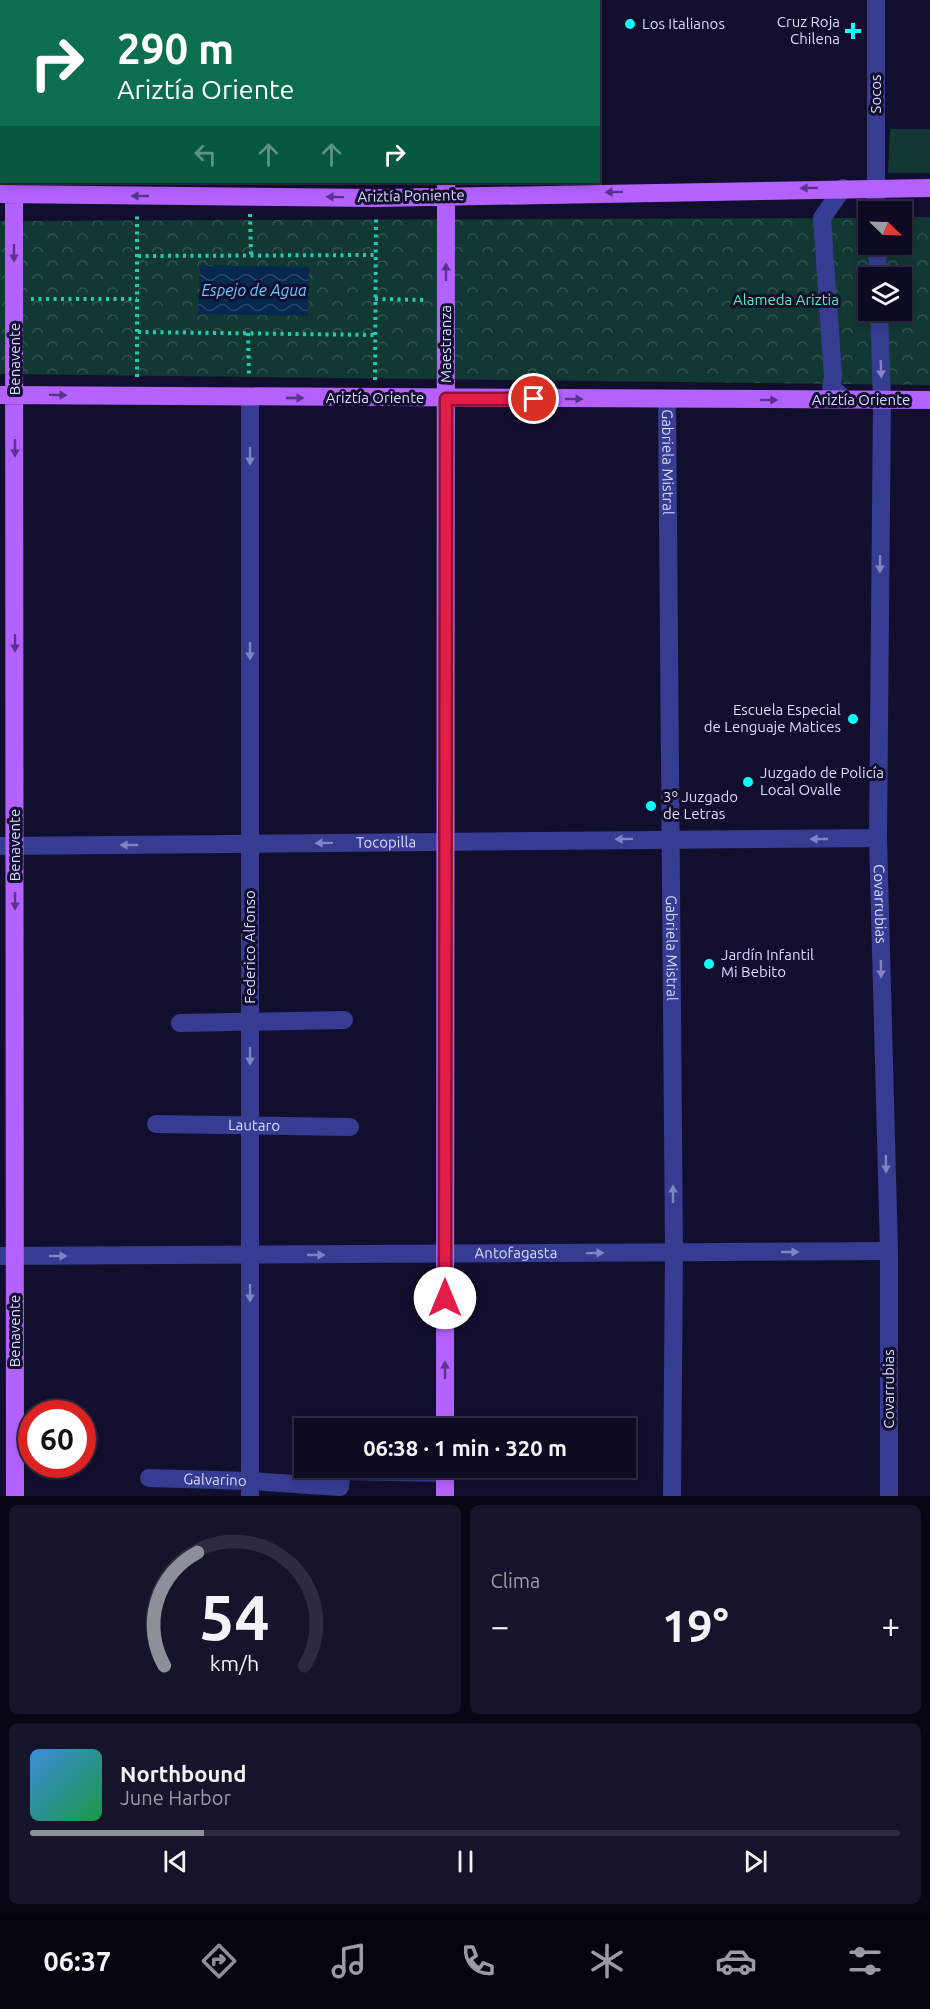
<!DOCTYPE html>
<html lang="es">
<head>
<meta charset="utf-8">
<style>
	body { margin:0; font-family:Ubuntu,sans-serif; background:#16142a; color:#f1f3f6; height:100vh; display:flex; flex-direction:column; font-size:22px; white-space:nowrap }
	* { box-sizing:border-box; margin:0 }
	p { font-size:20px; color:#9a9ba5 }
	.icon { flex:none; width:33px; height:33px; fill:none; stroke:currentColor; stroke-width:2; stroke-linecap:round; stroke-linejoin:round }
	.map { position:relative; height:1496px; overflow:hidden }
	.drawer { display:flex; flex-direction:column; gap:9px; padding:9px; background:#070613; flex:1 }
	.drawer>* { flex:none }
	.top-card { position:absolute; left:0px; top:0px; width:600px; height:183px; box-shadow:0 3px 9px #0003,0 0 0 2px #2d2b40; background:#0b6e4f; color:#fff; overflow:hidden }
	.needle { width:39px; rotate:113deg }
	.fabs { position:absolute; left:858px; top:201px; display:grid; gap:12px }
	.fabs a { display:grid; place-items:center; width:54px; height:54px; border-radius:0px; background:#0d0b22; box-shadow:0 3px 9px #0003,0 0 0 2px #2d2b40; font-size:30px }
	.speed { position:absolute; left:18px; top:1400px; display:flex; gap:12px; font-size:30px; font-weight:700; text-align:center }
	.speed>* { display:grid; place-content:center; width:78px; height:78px; border-radius:50%; background:#0d0b22; box-shadow:0 3px 9px #0003,0 0 0 2px #2d2b40; line-height:1 }
	.speed .limit { border:9px solid #d22; background:#fff; color:#111 }
	.pin { position:absolute; display:grid; place-items:center; width:51px; height:51px; color:#fff; margin:-26px; border:3px solid #fff; border-radius:50%; box-shadow:0 2px 6px #0007 }
	.me { position:absolute; width:66px; margin:-33px; rotate:0deg; stroke-linejoin:round; filter:drop-shadow(0 0 4px #0008) }
	.turn { display:flex; align-items:center; gap:21px; height:126px; padding:0 18px; font-size:27px }
	.turn .icon { width:78px; height:78px; stroke-width:2.5 }
	.turn b { display:block; font-size:42px; line-height:51px }
	.lanes { display:flex; align-items:center; height:57px; padding:0 18px; background:#0003; justify-content:center; gap:30px; direction:ltr }
	.lanes .off { opacity:.35 }
	.big { font-size:45px; font-weight:700; line-height:1.1 }
	.drawer .tile { flex:1; display:flex; flex-direction:column; justify-content:center; gap:9px; min-width:0; padding:0 21px; border-radius:9px; background:#16142a }
	.drawer .dial { align-items:center; gap:0 }
	.dial svg { height:156px; overflow:visible; fill:none; stroke:#2d2b40; stroke-width:7; stroke-linecap:round; text-anchor:middle }
	.dial text { fill:#f1f3f6; stroke:none }
	.song { display:flex; align-items:center; gap:18px }
	.cover { width:72px; height:72px; border-radius:9px; background:linear-gradient(135deg,hsl(210 70% 55%),hsl(140 70% 35%)) }
	.played { height:6px; border-radius:3px; background:linear-gradient(90deg,#8c9099 20%,#2d2b40 20%) }
	.keys { display:flex; justify-content:space-around; direction:ltr }
	.heat { display:flex; justify-content:space-between; align-items:center; font-size:33px; direction:ltr }
	.drawer .tiles { flex:1; display:grid; gap:9px; grid-template-columns:1fr 1fr }
	.tile:last-child { grid-column:span 2 }
	.trip { position:absolute; left:294px; top:1418px; width:342px; height:60px; border-radius:0px; background:#0d0b22; box-shadow:0 3px 9px #0003,0 0 0 2px #2d2b40; font-weight:700; line-height:60px; text-align:center }
	.tab-bar { display:flex; height:96px; justify-content:space-around; align-items:center; background:#05040e; color:#9a9ba5 }
	.tab-bar .icon { width:42px; height:42px }
	.tab-bar .on { color:#8c9099 }
	.tab-bar b { font-size:27px; color:#f1f3f6 }
	.map>svg:first-child { display:block }
	.green { fill:#113832 }
	.park { fill:url(#park-crowns); fill-rule:evenodd }
	.water { fill:url(#water-waves) }
	.lines { fill:none; stroke-linecap:round; stroke-linejoin:round }
	.path { stroke:#24caae; stroke-width:4; stroke-dasharray:3 4.5; stroke-linecap:butt }
	.minor { stroke:#353c91; stroke-width:18 }
	.major { stroke:#b462ff; stroke-width:18 }
	.oneway { fill:#5a348c }
	.oneway2 { fill:#8084c2 }
	.route-casing { stroke:#92132f; stroke-width:15 }
	.route { stroke:#e11d48; stroke-width:10 }
	.poi-dot { fill:#07fffd; stroke:#110f2d; stroke-width:2 }
	.labels { text-anchor:middle; stroke-width:6; stroke-linejoin:round; paint-order:stroke }
	.poi-label { font-size:15px; fill:#dbdbff; stroke:#110f2d; text-anchor:start }
	.street-label { font-size:15px; fill:#dbdbff; stroke:#110f2d }
	.park-label { font-size:15px; fill:#5aecb8; stroke:#110f2d }
	.water-label { font-size:16px; font-style:italic; fill:#69c9ff; stroke:#110f2d }
</style>
</head>
<body>
<div class="map">
<svg width="930" height="1496" viewBox="0 0 930 1496">
	<defs>
		<pattern id="park-crowns" width="20" height="18" patternUnits="userSpaceOnUse" patternTransform="scale(1.5)"><rect width="20" height="18" fill="#113832"/><path d="M2 6a3 3 0 1 1 6 0M12 15a3 3 0 1 1 6 0" fill="none" stroke="#335451"/></pattern>
		<pattern id="water-waves" width="16" height="10" patternUnits="userSpaceOnUse" patternTransform="scale(1.5)"><rect width="16" height="10" fill="#05284f"/><path d="M0 5q4-4 8 0t8 0" fill="none" stroke="#294769"/></pattern>
	</defs>
	<rect width="100%" height="100%" fill="#110f2d"/>
	<path class="green" d="M 890,129 L 930,129 L 930,173 L 888,173 Z"/>
	<path class="park" d="M 902,217 L 930,217 L 930,385 L 0,374 L 0,221 L 868,218 L 868,244 L 902,244 ZM 868,278 L 902,278 L 902,310 L 868,310 Z"/>
	<path class="water" d="M 200,265 L 309,267 L 308,316 L 198,314 Z"/>
	<g class="lines">
		<path class="path" d="M 250,214 L 251,255
			M 138,256 L 376,255
			M 31,299 L 137,299
			M 375,299 L 427,300
			M 138,332 L 374,335
			M 248,333 L 249,377
			M 137,377 L 137,214
			M 375,380 L 376,216"/>
		<g class="minor">
			<path d="M 876,0 L 876,212"/>
			<path d="M 23,2 L 23,0"/>
			<path d="M 843,188 L 822,218 L 833,376 L 831,387 L 846,400"/>
			<path d="M 877,244 L 878,278"/>
			<path id="s1" d="M 879,310 L 882,400 L 878,838 L 889,1251 L 889,1496"/>
			<path d="M 250,398 L 250,1496"/>
			<path id="s2" d="M 667,399 L 674,1252 L 672,1496"/>
			<path id="s3" d="M 0,846 L 878,838"/>
			<path d="M 180,1023 L 344,1020"/>
			<path id="s4" d="M 156,1124 L 350,1127"/>
			<path id="s5" d="M 0,1256 L 889,1251"/>
			<path id="s6" d="M 149,1478 L 250,1481 L 340,1487 L 342,1471 L 445,1473"/>
		</g>
		<path class="major" d="M 444,0 L 444,2
			M 0,194 L 377,198 L 930,188
			M 14,194 L 15,1496
			M 0,395 L 930,400
			M 445,1428 L 446,182
			M 445,1496 L 445,1467"/>
	</g>
	<defs><path id="oneway-solid" d="M-6-.8H1V-3.2L6.5 0L1 3.2V.8H-6Z" transform="scale(1.5)"/></defs>
	<g class="oneway">
		<use href="#oneway-solid" transform="translate(809 188) rotate(179)"/>
		<use href="#oneway-solid" transform="translate(614 192) rotate(179)"/>
		<use href="#oneway-solid" transform="translate(140 196) rotate(-180)"/>
		<use href="#oneway-solid" transform="translate(335 197) rotate(-179)"/>
		<use href="#oneway-solid" transform="translate(14 253) rotate(90)"/>
		<use href="#oneway-solid" transform="translate(446 272) rotate(-90)"/>
		<use href="#oneway-solid" transform="translate(58 395) rotate(1)"/>
		<use href="#oneway-solid" transform="translate(295 398)"/>
		<use href="#oneway-solid" transform="translate(574 399)"/>
		<use href="#oneway-solid" transform="translate(769 400)"/>
		<use href="#oneway-solid" transform="translate(15 448) rotate(90)"/>
		<use href="#oneway-solid" transform="translate(15 643) rotate(90)"/>
		<use href="#oneway-solid" transform="translate(15 901) rotate(90)"/>
		<use href="#oneway-solid" transform="translate(445 1370) rotate(-90)"/>
	</g>
	<g class="oneway2">
		<use href="#oneway-solid" transform="translate(881 369) rotate(88)"/>
		<use href="#oneway-solid" transform="translate(250 456) rotate(90)"/>
		<use href="#oneway-solid" transform="translate(880 564) rotate(91)"/>
		<use href="#oneway-solid" transform="translate(250 651) rotate(90)"/>
		<use href="#oneway-solid" transform="translate(624 839) rotate(179)"/>
		<use href="#oneway-solid" transform="translate(819 839) rotate(180)"/>
		<use href="#oneway-solid" transform="translate(324 843) rotate(179)"/>
		<use href="#oneway-solid" transform="translate(129 845) rotate(180)"/>
		<use href="#oneway-solid" transform="translate(881 969) rotate(89)"/>
		<use href="#oneway-solid" transform="translate(250 1056) rotate(90)"/>
		<use href="#oneway-solid" transform="translate(886 1164) rotate(89)"/>
		<use href="#oneway-solid" transform="translate(673 1194) rotate(-90)"/>
		<use href="#oneway-solid" transform="translate(790 1252)"/>
		<use href="#oneway-solid" transform="translate(595 1253) rotate(-1)"/>
		<use href="#oneway-solid" transform="translate(316 1255)"/>
		<use href="#oneway-solid" transform="translate(58 1256)"/>
		<use href="#oneway-solid" transform="translate(250 1293) rotate(90)"/>
	</g>
	<g class="lines">
		<defs>
			<path id="route" d="M 445,1298 L 446,399 L 534,399"/>
		</defs>
		<use href="#route" class="route-casing"/>
		<use href="#route" class="route"/>
	</g>
	<g class="poi-dot">
		<circle cx="630" cy="24" r="6"/>
		<path d="M850 22h6v6h6v6h-6v6h-6v-6h-6v-6h6z"/>
		<circle cx="853" cy="719" r="6"/>
		<circle cx="748" cy="782" r="6"/>
		<circle cx="651" cy="806" r="6"/>
		<circle cx="709" cy="964" r="6"/>
	</g>
	<g class="labels">
		<g class="poi-label">
			<text x="840" y="27" text-anchor="end">Cruz Roja<tspan x="840" dy="17">Chilena</tspan></text>
			<text x="642" y="29">Los Italianos</text>
			<text x="841" y="715" text-anchor="end">Escuela Especial<tspan x="841" dy="17">de Lenguaje Matices</tspan></text>
			<text x="760" y="778">Juzgado de Policía<tspan x="760" dy="17">Local Ovalle</tspan></text>
			<text x="663" y="802">3º Juzgado<tspan x="663" dy="17">de Letras</tspan></text>
			<text x="721" y="960">Jardín Infantil<tspan x="721" dy="17">Mi Bebito</tspan></text>
		</g>
		<g class="street-label">
			<text transform="translate(876 94) rotate(-90)" y="5">Socos</text>
			<text transform="translate(411 196) rotate(-1)" y="5">Ariztía Poniente</text>
			<text transform="translate(446 344) rotate(-90)" y="5">Maestranza</text>
			<text transform="translate(15 359) rotate(-90)" y="5">Benavente</text>
			<text x="375" y="403">Ariztía Oriente</text>
			<text x="861" y="405">Ariztía Oriente</text>
			<text dy="5" stroke="none"><textPath href="#s2" startOffset="63">Gabriela Mistral</textPath></text>
			<text dy="5" stroke="none"><textPath href="#s3" startOffset="386">Tocopilla</textPath></text>
			<text transform="translate(15 845) rotate(-90)" y="5">Benavente</text>
			<text dy="5" stroke="none"><textPath href="#s1" startOffset="594">Covarrubias</textPath></text>
			<text transform="translate(250 947) rotate(-90)" y="5">Federico Alfonso</text>
			<text dy="5" stroke="none"><textPath href="#s2" startOffset="549">Gabriela Mistral</textPath></text>
			<text dy="5" stroke="none"><textPath href="#s4" startOffset="98">Lautaro</textPath></text>
			<text dy="5" stroke="none"><textPath href="#s5" startOffset="516">Antofagasta</textPath></text>
			<text transform="translate(15 1331) rotate(-90)" y="5">Benavente</text>
			<text transform="translate(889 1389) rotate(-90)" y="5">Covarrubias</text>
			<text dy="5" stroke="none"><textPath href="#s6" startOffset="66">Galvarino</textPath></text>
		</g>
		<g class="park-label">
			<text x="786" y="305">Alameda Ariztia</text>
		</g>
		<g class="water-label">
			<text x="254" y="296">Espejo de Agua</text>
		</g>
	</g>
</svg>
<div class="fabs">
<a><svg class="needle" viewBox="-14 -14 28 28"><path d="M0-13l5 13h-10z" fill="#e53935"/><path d="M0 13l5-13h-10z" fill="#9a9ba5"/></svg></a>
<a><svg class="icon" aria-label="layers" viewBox="0 0 24 24"><path d="M12 4l9 5-9 5-9-5zM3 14l9 5 9-5"/></svg></a>
</div>
<div class="speed"><div class="limit">60</div></div>
<div class="pin" style="left:534px;top:399px;background:#d93025"><svg class="icon" aria-label="arrive" viewBox="0 0 24 24"><path d="M6 21V4h12l-3 4 3 4H6"/></svg></div>
<svg class="me" style="left:445px;top:1298px" viewBox="-20 -20 40 40"><circle r="19" fill="#fff"/><path d="M0-13L10 11 0 6-10 11z" fill="#e11d48"/></svg>
<div class="trip">06:38 · 1 min · 320 m</div>
<div class="top-card">
<div class="turn"><svg class="icon" aria-label="right" viewBox="0 0 24 24"><path d="M7 20v-9h11M14 6l5 5-5 5"/></svg><div><b>290 m</b>Ariztía Oriente</div></div>
<div class="lanes"><svg class="icon off" aria-label="left" viewBox="0 0 24 24"><path d="M17 20v-9H6M10 6l-5 5 5 5"/></svg><svg class="icon off" aria-label="ahead" viewBox="0 0 24 24"><path d="M12 20V5M6 11l6-6 6 6"/></svg><svg class="icon off" aria-label="ahead" viewBox="0 0 24 24"><path d="M12 20V5M6 11l6-6 6 6"/></svg><svg class="icon" aria-label="right" viewBox="0 0 24 24"><path d="M7 20v-9h11M14 6l5 5-5 5"/></svg></div>
</div>
</div>
<section class="drawer">
<div class="tiles">
<div class="tile dial"><svg viewBox="0 0 100 80">
<path d="M14 69A42 42 0 1 1 86 69"/>
<path d="M14 69A42 42 0 0 1 31 11" stroke="#8c9099"/>
<text x="50" y="56" font-size="32" font-weight="700">54</text>
<text x="50" y="72" font-size="11">km/h</text>
</svg></div>
<div class="tile"><p>Clima</p>
<div class="heat"><a>−</a><b class="big">19°</b><a>+</a></div>
</div>
<div class="tile">
<div class="song"><i class="cover"></i><div><b>Northbound</b><p>June Harbor</p></div></div>
<div class="played"></div>
<div class="keys"><svg class="icon" aria-label="previous" viewBox="0 0 24 24"><path d="M18 5L8 12l10 7zM5 5v14"/></svg><svg class="icon" aria-label="pause" viewBox="0 0 24 24"><path d="M8 5v14M16 5v14"/></svg><svg class="icon" aria-label="next" viewBox="0 0 24 24"><path d="M6 5l10 7-10 7zM19 5v14"/></svg></div>
</div>
</div>
</section>
<nav class="tab-bar">
<b>06:37</b>
<svg class="icon on" aria-label="directions" viewBox="0 0 24 24"><path d="M12 3l9 9-9 9-9-9zM9 14v-3h6M13 9l2 2-2 2"/></svg>
<svg class="icon" aria-label="music" viewBox="0 0 24 24"><path d="M9 18V5l10-2v13"/><circle cx="6" cy="18" r="3"/><circle cx="16" cy="16" r="3"/></svg>
<svg class="icon" aria-label="phone" viewBox="0 0 24 24"><path d="M5 4h4l2 5-3 2q2 4 5 5l2-3 5 2v4C11 20 4 13 5 4z"/></svg>
<svg class="icon" aria-label="climate" viewBox="0 0 24 24"><path d="M12 3v18M4 7l16 10M4 17L20 7"/></svg>
<svg class="icon" aria-label="car" viewBox="0 0 24 24"><path d="M5 17H2v-5l4-1 3-4h7l3 4 3 1v5h-3M9 17h6M6 11h13"/><circle cx="7" cy="17" r="2"/><circle cx="17" cy="17" r="2"/></svg>
<svg class="icon" aria-label="filters" viewBox="0 0 24 24"><path d="M4 7h16M4 17h16"/><circle cx="9" cy="7" r="2"/><circle cx="15" cy="17" r="2"/></svg>
</nav>
</body>
</html>
